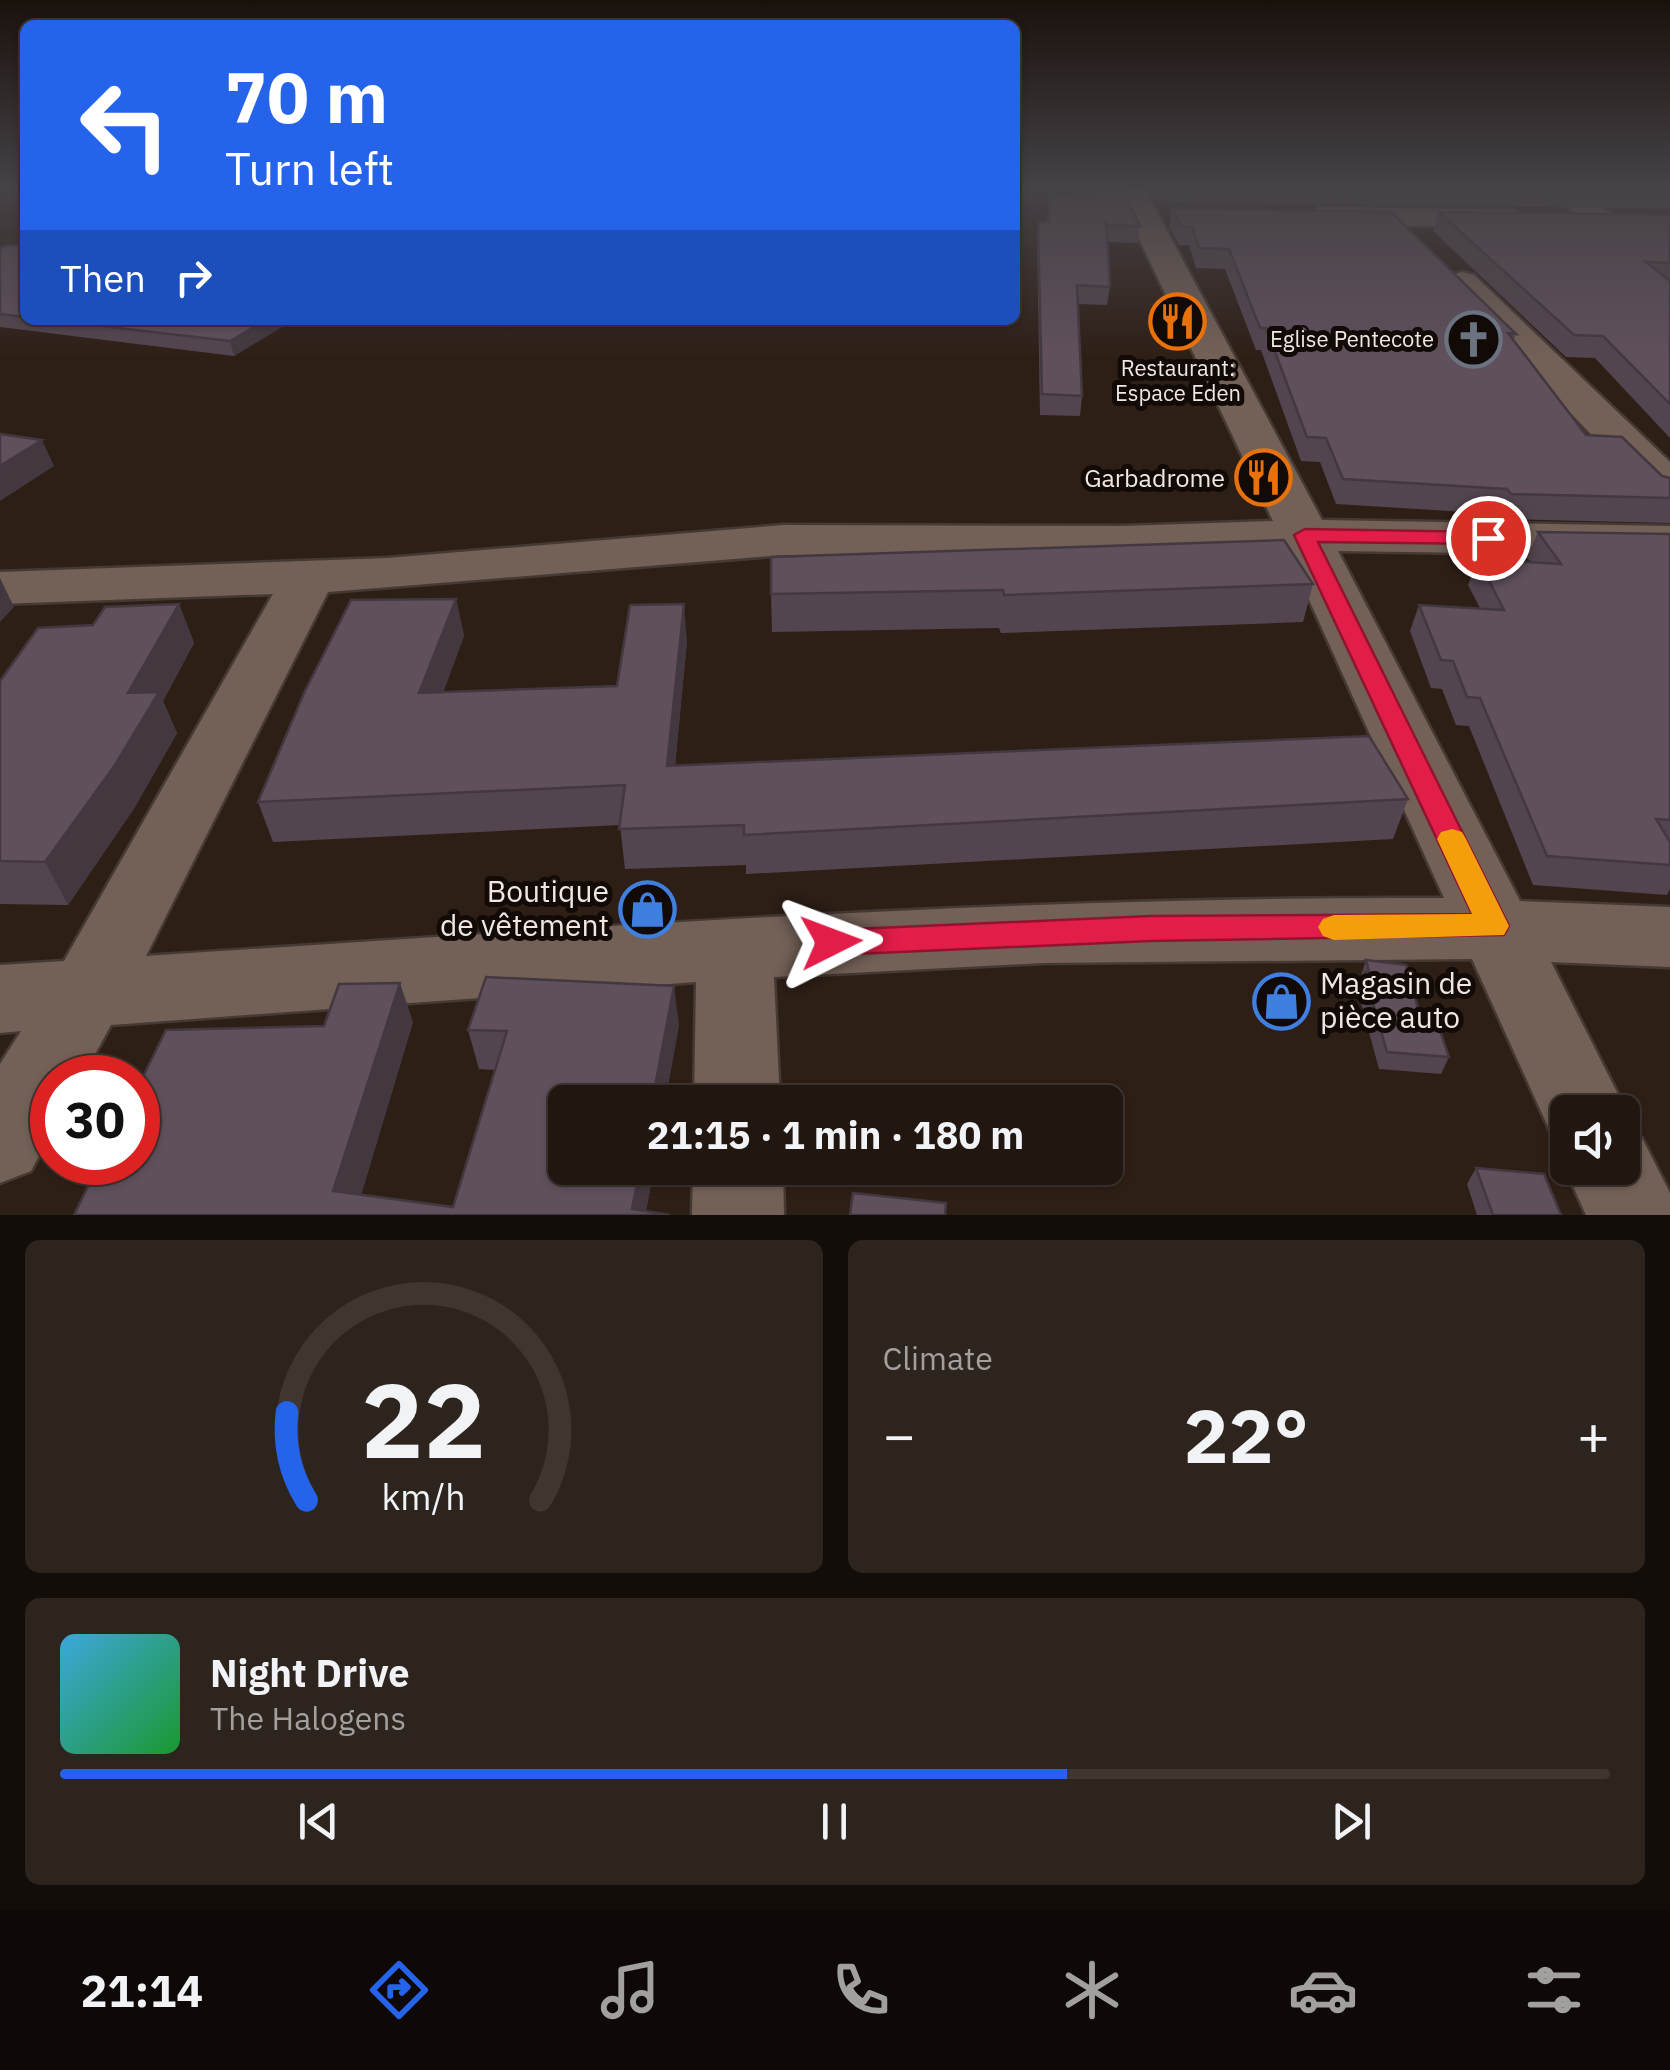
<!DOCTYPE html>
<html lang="en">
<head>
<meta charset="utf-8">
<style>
	body { margin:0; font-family:"IBM Plex Sans",sans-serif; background:#2e241e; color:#f1f3f6; height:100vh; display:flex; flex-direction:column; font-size:38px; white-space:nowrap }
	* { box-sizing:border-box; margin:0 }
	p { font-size:32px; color:#a29f9f }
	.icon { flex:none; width:55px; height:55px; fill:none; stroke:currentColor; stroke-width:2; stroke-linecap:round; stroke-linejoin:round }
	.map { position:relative; height:1215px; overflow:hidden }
	.details { display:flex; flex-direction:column; gap:25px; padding:25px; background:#130d09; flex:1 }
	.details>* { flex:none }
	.hud { position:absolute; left:20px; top:20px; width:1000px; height:305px; border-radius:15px; box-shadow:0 2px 8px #0004,0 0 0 2px #3f3630; background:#2563eb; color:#fff; overflow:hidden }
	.tools { position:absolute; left:1550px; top:1095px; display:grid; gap:20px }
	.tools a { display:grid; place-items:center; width:90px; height:90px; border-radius:15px; background:#221710; box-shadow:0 2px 8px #0004,0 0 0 2px #3f3630; font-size:50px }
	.speed { position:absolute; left:30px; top:1055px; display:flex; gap:20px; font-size:50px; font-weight:700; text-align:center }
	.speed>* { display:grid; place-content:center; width:130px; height:130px; border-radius:50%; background:#221710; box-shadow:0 2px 8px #0004,0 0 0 2px #3f3630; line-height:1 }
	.speed .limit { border:15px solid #d22; background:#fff; color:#111 }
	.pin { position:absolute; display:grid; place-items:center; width:85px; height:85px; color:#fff; margin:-42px; border:5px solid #fff; border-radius:50%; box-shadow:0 2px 10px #0007 }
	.me { position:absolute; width:110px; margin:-55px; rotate:87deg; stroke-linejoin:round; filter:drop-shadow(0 0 8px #0008) }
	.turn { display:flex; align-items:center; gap:35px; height:210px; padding:0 40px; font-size:45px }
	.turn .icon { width:130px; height:130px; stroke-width:2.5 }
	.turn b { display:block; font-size:70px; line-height:85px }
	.then { display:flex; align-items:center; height:95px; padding:0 40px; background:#0003; gap:20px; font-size:38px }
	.big { font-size:75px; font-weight:800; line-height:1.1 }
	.details .tile { flex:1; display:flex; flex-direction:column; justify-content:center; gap:15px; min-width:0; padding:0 35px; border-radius:15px; background:#2e241e }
	.details .dial { align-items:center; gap:0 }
	.dial svg { height:260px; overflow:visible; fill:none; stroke:#3f3630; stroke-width:7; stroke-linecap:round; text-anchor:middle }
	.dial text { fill:#f1f3f6; stroke:none }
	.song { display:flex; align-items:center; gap:30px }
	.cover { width:120px; height:120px; border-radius:15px; background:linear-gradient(135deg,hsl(200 70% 55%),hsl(130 70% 35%)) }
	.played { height:10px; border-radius:5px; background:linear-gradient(90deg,#2563eb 65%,#3f3630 65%) }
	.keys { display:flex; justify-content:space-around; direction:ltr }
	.heat { display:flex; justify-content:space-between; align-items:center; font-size:55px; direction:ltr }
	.details .tiles { flex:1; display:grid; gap:25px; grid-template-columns:1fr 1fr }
	.tile:last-child { grid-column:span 2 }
	.trip { position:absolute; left:548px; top:1085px; width:575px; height:100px; border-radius:15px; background:#221710; box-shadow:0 2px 8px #0004,0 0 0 2px #3f3630; font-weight:800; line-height:100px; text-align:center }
	.dock { display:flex; height:160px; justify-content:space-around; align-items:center; background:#0e0906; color:#a29f9f }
	.dock .icon { width:70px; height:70px }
	.dock .on { color:#2563eb }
	.dock b { font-size:45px; color:#f1f3f6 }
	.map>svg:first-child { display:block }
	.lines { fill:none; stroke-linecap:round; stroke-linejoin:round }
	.minor-casing { stroke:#453934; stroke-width:5 }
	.minor { fill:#736157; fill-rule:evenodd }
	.wall { fill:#53454f }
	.shaded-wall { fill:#433840 }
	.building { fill:#60505c; stroke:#433840; stroke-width:2.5 }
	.route { fill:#e11d48; stroke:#92132f; stroke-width:2.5 }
	.slow { fill:#f59e0b }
	.labels { text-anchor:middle; stroke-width:10; stroke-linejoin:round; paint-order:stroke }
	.far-poi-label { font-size:22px; fill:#f1e6e1; stroke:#110a07; text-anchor:end }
	.poi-label { font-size:25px; fill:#f1e6e1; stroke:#110a07; text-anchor:end }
	.near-poi-label { font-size:30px; fill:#f1e6e1; stroke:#110a07; text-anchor:end }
</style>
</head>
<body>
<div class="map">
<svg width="1670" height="1215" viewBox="0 0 1670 1215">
	<rect width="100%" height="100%" fill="#2e1f16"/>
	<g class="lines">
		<defs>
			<path id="minor" d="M 1115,188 L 1144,188 L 1322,520 L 1670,526 L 1670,556 L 1338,551 L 1520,901 L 1670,907 L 1670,967 L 1551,962 L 1627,1112 L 1622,1122 L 1622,1112 L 1568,1112 L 1568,1145 L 1554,1140 L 1472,959 L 1043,963 L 774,977 L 780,1102 L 694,1102 L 696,982 L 111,1025 L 82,1078 L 52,1078 L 52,1132 L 31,1171 L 0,1183 L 0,1064 L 21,1031 L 0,1033 L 0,965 L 64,961 L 273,594 L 0,604 L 0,572 L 388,558 L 784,525 L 1123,526 L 1273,521 ZM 1287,551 L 1444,898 C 1010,896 579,928 146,956 L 328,592 L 784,555 L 1123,556 Z
				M 1544,188 L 1578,188 L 1620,221 L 1615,228 L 1593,228 Z
				M 1320,207 L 1514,210 L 1529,219 L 1514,228 L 1309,223 L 1305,216 Z
				M 1462,272 L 1474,275 L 1670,462 L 1670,502 L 1653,498 L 1450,289 L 1445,282 L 1450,275 Z
				M 1622,1130 L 1642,1138 L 1670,1193 L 1670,1215 L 1586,1215 L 1565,1168 L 1568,1163 L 1568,1168 L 1622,1168 Z
				M 693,1168 L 783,1168 L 784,1215 L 692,1215 Z"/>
		</defs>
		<use href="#minor" class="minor-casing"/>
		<use href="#minor" class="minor"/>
	</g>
	<path class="wall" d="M 1089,188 L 1121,188 L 1140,226 L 1137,243 L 1107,242 L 1110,287 L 1107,305 L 1078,304 L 1082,396 L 1080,416 L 1040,415 L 1037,239 L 1038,222 L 1047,222 L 1049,196 L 1092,198 Z
		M 1149,188 L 1670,188 L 1670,209 L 1155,201 Z
		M 1172,209 L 1516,334 L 1513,341 L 1586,435 L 1662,476 L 1670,498 L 1670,523 L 1501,519 L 1498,514 L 1336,504 L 1320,462 L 1301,461 L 1261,350 L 1256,350 L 1225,269 L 1196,268 L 1189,245 L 1179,245 L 1169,227 Z
		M 1439,212 L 1670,215 L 1670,438 L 1595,358 L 1566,357 L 1433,231 Z
		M 25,246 L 25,320 L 293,320 L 234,356 L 0,327 L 0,248 Z
		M 1538,532 L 1670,534 L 1670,889 L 1667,895 L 1533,885 L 1469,726 L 1456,725 L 1442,689 L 1431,688 L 1410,631 L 1419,605 L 1480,608 L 1468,585 L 1478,559 L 1531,562 L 1527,558 Z
		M 1313,584 L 1303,622 L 1001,633 L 999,628 L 772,632 L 771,594 Z
		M 456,599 L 464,636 L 443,692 L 617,686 L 687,641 L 675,766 L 1408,799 L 1393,839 L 746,874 L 746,865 L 625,869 L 620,825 L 273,842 L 258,802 Z
		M 179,604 L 194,643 L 163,701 L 177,733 L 135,807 L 68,905 L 0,904 L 0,681 L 93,625 Z
		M 1366,960 L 1449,1057 L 1441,1074 L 1379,1069 L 1357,988 Z
		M 413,1022 L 361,1195 L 453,1207 L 495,1070 L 479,1069 L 468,1030 L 679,1025 L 665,1102 L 565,1102 L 565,1168 L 654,1168 L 646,1211 L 74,1215 Z
		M 1476,1168 L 1561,1215 L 1477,1215 L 1467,1184 Z"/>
	<path class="shaded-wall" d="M 266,320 L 293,320 L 234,356 L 230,341 Z
		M 42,440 L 54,466 L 0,501 L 0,466 Z
		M 0,578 L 14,607 L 0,622 Z
		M 456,599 L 464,636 L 429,731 L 419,693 Z
		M 179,604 L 194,643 L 163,701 L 177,733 L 135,807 L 68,905 L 45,862 L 128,693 Z
		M 684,604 L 687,641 L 671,805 L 667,766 Z
		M 400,983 L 413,1022 L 355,1215 L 333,1191 Z
		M 674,986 L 679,1025 L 665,1102 L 652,1102 Z
		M 640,1168 L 654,1168 L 645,1215 L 632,1209 Z"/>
	<path class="building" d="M 1095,188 L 1121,188 L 1140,226 L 1107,225 L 1106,221 L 1110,287 L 1077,285 L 1082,396 L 1042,394 L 1038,222 L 1049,222 L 1049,196 L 1099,199 Z
		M 1468,188 L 1670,188 L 1670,191 Z
		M 1172,209 L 1391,212 L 1516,334 L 1508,333 L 1586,435 L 1622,437 L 1662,476 L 1670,478 L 1670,498 L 1511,494 L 1507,489 L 1343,479 L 1326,438 L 1307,437 L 1266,328 L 1260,328 L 1229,249 L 1199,248 L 1192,227 L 1182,226 Z
		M 1439,212 L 1670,215 L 1670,263 L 1646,262 L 1670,281 L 1670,404 L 1603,336 L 1574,335 Z
		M 8,245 L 25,246 L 25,317 L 0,314 L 0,248 Z
		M 49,320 L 266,320 L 230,341 Z
		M 0,434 L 42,440 L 0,466 Z
		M 1538,532 L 1670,534 L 1670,820 L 1656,819 L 1670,842 L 1670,865 L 1547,856 L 1480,698 L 1467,697 L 1453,661 L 1441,660 L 1419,605 L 1504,610 L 1478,559 L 1561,564 Z
		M 1284,540 L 1313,584 L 1004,595 L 1003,590 L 771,594 L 771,557 Z
		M 456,599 L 419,693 L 617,686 L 630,605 L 684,604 L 667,766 L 1369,736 L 1408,799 L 744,835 L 744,825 L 619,829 L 625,785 L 258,802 L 304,693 L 351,600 Z
		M 179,604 L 128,693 L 159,692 L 115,765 L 45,862 L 0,861 L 0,681 L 38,628 L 93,625 L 105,607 Z
		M 1366,960 L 1406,965 L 1419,1012 L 1434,1013 L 1449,1057 L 1387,1052 L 1364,972 L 1369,972 Z
		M 486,977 L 674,986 L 652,1102 L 565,1102 L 565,1168 L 640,1168 L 632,1209 L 670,1215 L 74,1215 L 100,1162 L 138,1162 L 138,1087 L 166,1030 L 324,1026 L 339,984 L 400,983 L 333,1191 L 453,1207 L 507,1031 L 468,1030 Z
		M 1476,1168 L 1544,1174 L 1561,1215 L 1493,1215 Z
		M 853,1193 L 946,1203 L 945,1215 L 850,1215 Z"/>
	<linearGradient id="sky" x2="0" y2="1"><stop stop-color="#19110c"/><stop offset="0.53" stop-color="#464247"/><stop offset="1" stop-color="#464247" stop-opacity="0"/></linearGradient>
	<rect width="1670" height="358" fill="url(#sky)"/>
	<path class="route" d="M 1305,529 L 1488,532 L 1498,538 L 1488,544 L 1318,542 L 1509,926 L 1504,935 L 1150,941 L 831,955 L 820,951 L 815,942 L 820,934 L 831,930 L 1150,916 L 1472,914 L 1294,535 Z"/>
	<path class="slow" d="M 1452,829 L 1462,832 L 1466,839 L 1509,926 L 1504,935 L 1334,940 L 1323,936 L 1318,927 L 1323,919 L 1334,915 L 1472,914 L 1437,839 L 1441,832 Z"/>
	<defs>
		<symbol id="restaurant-ring" viewBox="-11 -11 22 22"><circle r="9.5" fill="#110a07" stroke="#e8710a" stroke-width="1.5"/><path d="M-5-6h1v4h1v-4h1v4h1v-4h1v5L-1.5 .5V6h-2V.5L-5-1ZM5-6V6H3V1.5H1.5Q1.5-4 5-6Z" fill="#e8710a"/></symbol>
		<symbol id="church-ring" viewBox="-11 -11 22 22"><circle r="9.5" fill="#110a07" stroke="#6b7280" stroke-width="1.5"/><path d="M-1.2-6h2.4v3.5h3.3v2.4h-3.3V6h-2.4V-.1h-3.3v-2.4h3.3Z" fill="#6b7280"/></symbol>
		<symbol id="shop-ring" viewBox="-11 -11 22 22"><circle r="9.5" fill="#110a07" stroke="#3f7fe0" stroke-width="1.5"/><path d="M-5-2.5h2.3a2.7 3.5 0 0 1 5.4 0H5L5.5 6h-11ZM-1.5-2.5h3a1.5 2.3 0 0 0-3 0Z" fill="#3f7fe0"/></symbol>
	</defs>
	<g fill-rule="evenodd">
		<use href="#restaurant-ring" x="1146" y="290" width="63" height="63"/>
		<use href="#church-ring" x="1442" y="308" width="63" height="63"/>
		<use href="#restaurant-ring" x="1232" y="446" width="63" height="63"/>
		<use href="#shop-ring" x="616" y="878" width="63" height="63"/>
		<use href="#shop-ring" x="1250" y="970" width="63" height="63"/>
	</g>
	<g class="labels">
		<g class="far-poi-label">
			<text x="1434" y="347">Eglise Pentecote</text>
			<text x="1178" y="376" text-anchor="middle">Restaurant:<tspan x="1178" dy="25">Espace Eden</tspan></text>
		</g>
		<g class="poi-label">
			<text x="1225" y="487">Garbadrome</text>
		</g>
		<g class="near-poi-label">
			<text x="609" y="902">Boutique<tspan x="609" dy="34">de vêtement</tspan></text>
			<text x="1320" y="994" text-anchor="start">Magasin de<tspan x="1320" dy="34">pièce auto</tspan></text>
		</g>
	</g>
</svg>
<div class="tools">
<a><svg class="icon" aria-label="sound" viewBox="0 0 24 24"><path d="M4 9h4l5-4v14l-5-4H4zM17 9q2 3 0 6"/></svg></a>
</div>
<div class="speed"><div class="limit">30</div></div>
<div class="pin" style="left:1488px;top:538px;background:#d93025"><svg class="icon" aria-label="arrive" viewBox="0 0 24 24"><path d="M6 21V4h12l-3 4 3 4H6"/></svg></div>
<svg class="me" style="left:831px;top:942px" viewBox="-20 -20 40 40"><path d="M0-17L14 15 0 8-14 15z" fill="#e11d48" stroke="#fff" stroke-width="4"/></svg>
<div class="trip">21:15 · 1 min · 180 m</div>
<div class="hud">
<div class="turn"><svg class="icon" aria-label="left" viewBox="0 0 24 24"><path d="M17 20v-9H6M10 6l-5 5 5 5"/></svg><div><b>70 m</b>Turn left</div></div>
<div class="then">Then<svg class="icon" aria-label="right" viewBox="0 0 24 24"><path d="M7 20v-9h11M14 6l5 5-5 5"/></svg></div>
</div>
</div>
<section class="details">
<div class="tiles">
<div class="tile dial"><svg viewBox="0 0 100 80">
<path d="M14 69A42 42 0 1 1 86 69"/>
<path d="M14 69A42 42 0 0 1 8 42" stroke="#2563eb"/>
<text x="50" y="56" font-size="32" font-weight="700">22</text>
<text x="50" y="72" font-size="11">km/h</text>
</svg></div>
<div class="tile"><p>Climate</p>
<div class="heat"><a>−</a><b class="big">22°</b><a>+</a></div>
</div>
<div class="tile">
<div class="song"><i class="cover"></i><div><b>Night Drive</b><p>The Halogens</p></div></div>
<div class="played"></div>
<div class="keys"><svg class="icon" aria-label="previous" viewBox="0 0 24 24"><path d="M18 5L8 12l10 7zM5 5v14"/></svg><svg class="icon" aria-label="pause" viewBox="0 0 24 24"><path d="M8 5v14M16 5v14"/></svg><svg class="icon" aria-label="next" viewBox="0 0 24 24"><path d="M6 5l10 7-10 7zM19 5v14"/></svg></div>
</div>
</div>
</section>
<nav class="dock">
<b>21:14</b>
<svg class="icon on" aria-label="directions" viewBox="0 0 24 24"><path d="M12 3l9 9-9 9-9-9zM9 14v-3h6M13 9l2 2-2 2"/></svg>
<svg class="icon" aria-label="music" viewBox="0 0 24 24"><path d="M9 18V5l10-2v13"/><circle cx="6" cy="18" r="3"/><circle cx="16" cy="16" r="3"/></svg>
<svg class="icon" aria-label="phone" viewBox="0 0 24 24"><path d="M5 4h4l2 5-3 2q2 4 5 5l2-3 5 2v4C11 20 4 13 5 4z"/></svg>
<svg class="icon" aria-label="climate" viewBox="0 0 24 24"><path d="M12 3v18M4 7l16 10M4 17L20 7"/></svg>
<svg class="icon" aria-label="car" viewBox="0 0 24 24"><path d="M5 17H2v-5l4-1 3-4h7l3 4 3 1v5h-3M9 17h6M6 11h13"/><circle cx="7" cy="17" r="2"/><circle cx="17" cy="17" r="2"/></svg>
<svg class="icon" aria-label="filters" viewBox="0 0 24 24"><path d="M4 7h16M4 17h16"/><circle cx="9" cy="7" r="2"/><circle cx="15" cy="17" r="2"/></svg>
</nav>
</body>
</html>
